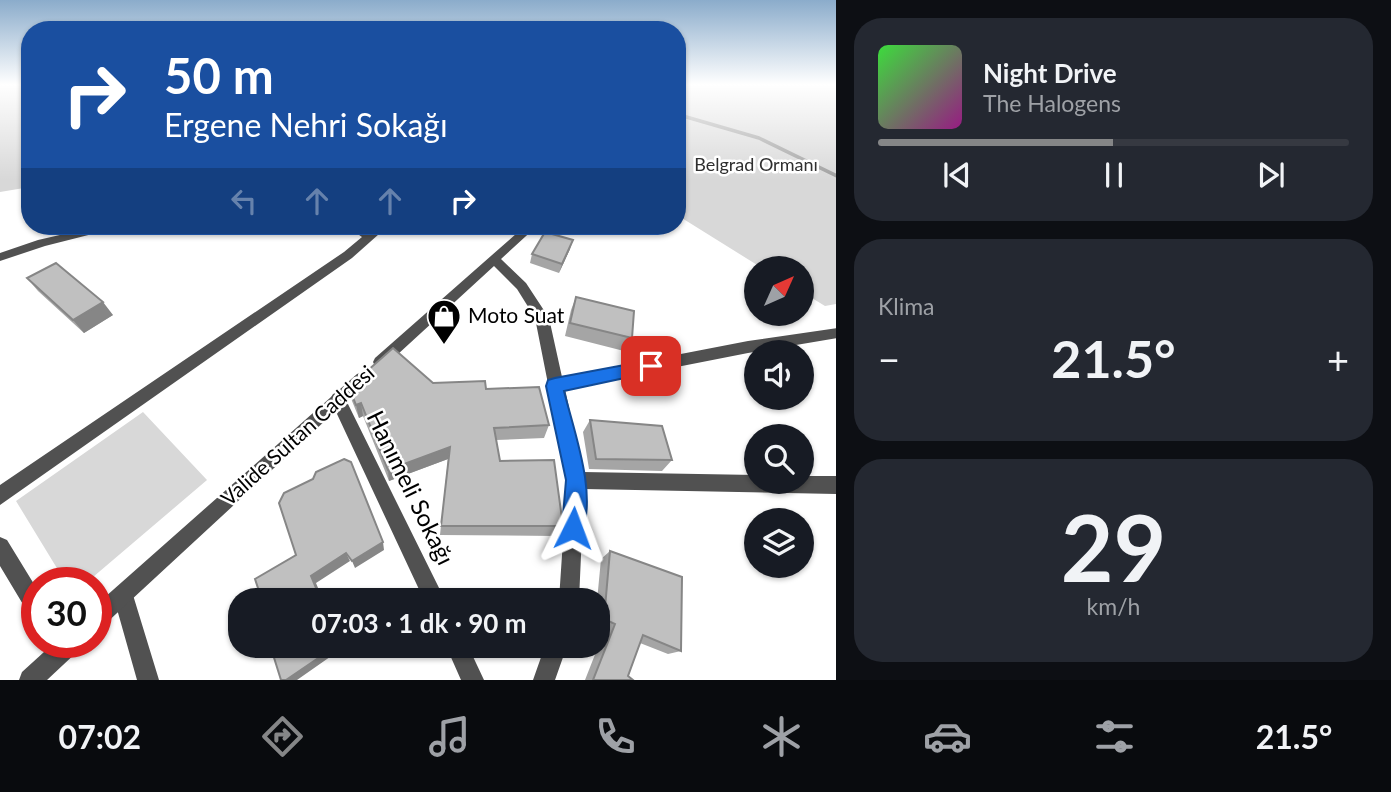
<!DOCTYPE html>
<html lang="tr">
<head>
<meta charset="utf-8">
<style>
	body { margin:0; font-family:Lato,sans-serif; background:#242831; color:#f1f3f6; height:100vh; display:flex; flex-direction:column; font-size:26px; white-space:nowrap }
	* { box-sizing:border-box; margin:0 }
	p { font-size:23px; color:#9ea1a6 }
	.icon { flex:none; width:38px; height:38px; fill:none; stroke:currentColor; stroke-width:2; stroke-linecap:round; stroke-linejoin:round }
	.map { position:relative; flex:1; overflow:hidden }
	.details { display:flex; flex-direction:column; gap:18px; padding:18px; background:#0d0f14; width:555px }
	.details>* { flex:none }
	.banner { position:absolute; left:21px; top:21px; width:665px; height:214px; border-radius:28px; box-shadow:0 2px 5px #0004; background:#1a4fa0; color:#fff; overflow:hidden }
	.needle { width:46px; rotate:45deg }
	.fabs { position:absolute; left:744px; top:256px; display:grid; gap:14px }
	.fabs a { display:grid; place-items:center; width:70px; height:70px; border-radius:50%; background:#171b24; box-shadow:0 2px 5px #0004; font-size:35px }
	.speed { position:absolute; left:21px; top:567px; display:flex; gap:14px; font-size:35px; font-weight:700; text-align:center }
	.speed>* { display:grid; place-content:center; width:91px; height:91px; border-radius:50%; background:#171b24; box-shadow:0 2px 5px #0004; line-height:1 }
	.speed .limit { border:10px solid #d22; background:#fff; color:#111 }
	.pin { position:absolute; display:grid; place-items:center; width:60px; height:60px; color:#fff; margin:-30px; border-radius:14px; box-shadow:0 4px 10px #0006 }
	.me { position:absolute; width:77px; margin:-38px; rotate:3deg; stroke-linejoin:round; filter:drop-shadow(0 0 5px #0008) }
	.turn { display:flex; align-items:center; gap:24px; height:147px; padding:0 28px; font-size:32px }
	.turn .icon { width:91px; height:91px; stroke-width:2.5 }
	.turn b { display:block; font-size:49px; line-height:60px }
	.lanes { display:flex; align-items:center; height:66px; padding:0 28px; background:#0003; justify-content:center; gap:35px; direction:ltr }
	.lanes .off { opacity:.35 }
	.big { font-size:52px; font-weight:700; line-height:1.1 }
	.details .widget { flex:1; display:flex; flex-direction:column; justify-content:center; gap:10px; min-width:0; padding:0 24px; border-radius:28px; background:#242831 }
	.details .dial { align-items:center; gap:0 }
	.dial b { font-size:91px; line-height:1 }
	.song { display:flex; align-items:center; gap:21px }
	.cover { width:84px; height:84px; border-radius:10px; background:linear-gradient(135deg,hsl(120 70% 55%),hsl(310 70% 35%)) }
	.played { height:7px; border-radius:4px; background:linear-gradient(90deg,#858687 50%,#363941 50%) }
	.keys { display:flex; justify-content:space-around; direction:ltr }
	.heat { display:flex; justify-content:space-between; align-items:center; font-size:38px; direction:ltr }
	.trip { position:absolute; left:228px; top:588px; width:382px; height:70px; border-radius:28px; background:#171b24; box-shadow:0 2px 5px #0004; font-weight:700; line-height:70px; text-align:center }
	.menu { display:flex; height:112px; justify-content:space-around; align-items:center; background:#090b0e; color:#9ea1a6 }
	.menu .icon { width:49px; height:49px }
	.menu .active { color:#858687 }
	.menu b { font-size:32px; color:#f1f3f6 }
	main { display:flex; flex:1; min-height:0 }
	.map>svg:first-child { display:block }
	.green { fill:#d8d8d8 }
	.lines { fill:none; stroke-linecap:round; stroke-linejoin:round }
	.stream { stroke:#9f9f9f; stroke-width:3.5 }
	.minor { fill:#515151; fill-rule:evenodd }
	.tertiary { fill:#515151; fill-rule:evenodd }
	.wall { fill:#a5a5a5 }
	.shaded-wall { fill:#868686 }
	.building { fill:#c0c0c0; stroke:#868686; stroke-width:2 }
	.route { fill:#1a73e8; stroke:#114b97; stroke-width:2 }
	.labels { text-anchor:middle; stroke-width:5; stroke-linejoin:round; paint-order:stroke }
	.far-park-label { font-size:18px; fill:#2f2f2f; stroke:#fff }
	.poi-label { font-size:21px; fill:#000; stroke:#fff; text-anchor:start }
	.street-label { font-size:21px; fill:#000; stroke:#fff }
	.near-street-label { font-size:24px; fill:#000; stroke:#fff }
</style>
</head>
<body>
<main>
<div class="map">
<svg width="837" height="680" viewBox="0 0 837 680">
	<rect width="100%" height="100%" fill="#fff"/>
	<path class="green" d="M 0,84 L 30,84 L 30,187 L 0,192 Z
		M 677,84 L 836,84 L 836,304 L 825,306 L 802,292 L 802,268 L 762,268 L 677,215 Z
		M 143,412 L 207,480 L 86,583 L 66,583 L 16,501 Z"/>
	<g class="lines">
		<path class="stream" d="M 677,111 L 683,116 L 759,138 L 837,176"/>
		<path class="minor" d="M 99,226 L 118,226 L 116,228 L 45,246 L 0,261 L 0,253 L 38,240 Z
			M 346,226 L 359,226 L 369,232 L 376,226 L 388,226 L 352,258 L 0,505 L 0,485 L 344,252 L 362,237 Z
			M 542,313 L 549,318 L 562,377 L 748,341 L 837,328 L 837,338 L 748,353 L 565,389 L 583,472 L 756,475 L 756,481 L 802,481 L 802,476 L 837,476 L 837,494 L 584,489 L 579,600 L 559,600 L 567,480 L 535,318 Z
			M 338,392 L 343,394 L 445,600 L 424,600 L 330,399 L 333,394 Z
			M 0,537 L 7,540 L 37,589 L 37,619 L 30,616 L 0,566 Z
			M 123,585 L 130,588 L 133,595 L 159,680 L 137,680 L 113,595 L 116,588 Z
			M 446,646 L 468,646 L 484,680 L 461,680 Z
			M 545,646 L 567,646 L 555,680 L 533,680 Z"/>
		<path class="tertiary" d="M 525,226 L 537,226 L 501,259 L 526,283 L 549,318 L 547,321 L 537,321 L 517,289 L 494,266 L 385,366 L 375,366 L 373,362 L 375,358 Z
			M 362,372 L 367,374 L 369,378 L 367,382 L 103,626 L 96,629 L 96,605 L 357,374 Z
			M 55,642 L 82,642 L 79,650 L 47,680 L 19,680 L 22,672 Z"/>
	</g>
	<path class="wall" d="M 570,249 L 559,273 L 530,263 L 532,254 Z
		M 27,278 L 113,315 L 84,333 L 38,291 Z
		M 576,297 L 632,338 L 624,351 L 565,336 L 571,310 Z
		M 433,383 L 486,389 L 549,425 L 544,438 L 496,440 L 500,461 L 563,526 L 556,536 L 440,535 L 448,459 L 389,481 L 363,416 L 359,418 L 352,401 L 349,387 Z
		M 590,420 L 672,460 L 662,471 L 589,469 L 583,432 Z
		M 610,551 L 681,651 L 668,654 L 640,643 L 628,676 L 633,680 L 585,680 L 605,629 L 597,625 L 597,601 L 601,559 Z"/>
	<path class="shaded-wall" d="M 573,240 L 570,249 L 559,273 L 562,264 Z
		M 103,302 L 113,315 L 84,333 L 73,320 Z
		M 361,403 L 363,416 L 359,418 L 356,405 Z
		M 450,447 L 448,459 L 389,481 L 388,470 Z
		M 383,542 L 384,550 L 355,568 L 352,561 Z
		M 346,553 L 350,561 L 316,583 L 323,600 L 321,600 L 311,576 Z
		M 332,646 L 335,646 L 337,652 L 297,680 L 286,680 Z"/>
	<path class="building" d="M 545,232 L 573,240 L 562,264 L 532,254 Z
		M 56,263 L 103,302 L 73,320 L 27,278 Z
		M 576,297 L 634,311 L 632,338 L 570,323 Z
		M 393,348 L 433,383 L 485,381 L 486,389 L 539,387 L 549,425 L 494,428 L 500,461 L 554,460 L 563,526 L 441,526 L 450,447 L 388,470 L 361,403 L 356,405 L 349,387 Z
		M 590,420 L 662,426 L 672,460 L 596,459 Z
		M 344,459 L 351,462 L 383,542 L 352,561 L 346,553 L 311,576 L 321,600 L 262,600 L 255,579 L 296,555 L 279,503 L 284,493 L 313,479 L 316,472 Z
		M 610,551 L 682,577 L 681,651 L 643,635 L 628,676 L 633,680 L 593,680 L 615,624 L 604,619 Z
		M 275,646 L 332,646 L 333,648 L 286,680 L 281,680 L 271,648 Z"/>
	<linearGradient id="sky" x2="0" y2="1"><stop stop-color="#8baccb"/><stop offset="0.47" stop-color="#fff"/><stop offset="1" stop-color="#fff" stop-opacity="0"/></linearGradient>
	<rect width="837" height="180" fill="url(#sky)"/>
	<path class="route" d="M 651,360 L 657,362 L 660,366 L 657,371 L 564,391 C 574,432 598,495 581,535 L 573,539 L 566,535 L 562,528 L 566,480 L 546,386 L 548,380 L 555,378 Z"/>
	<defs>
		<symbol id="shop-pin" viewBox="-11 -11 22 30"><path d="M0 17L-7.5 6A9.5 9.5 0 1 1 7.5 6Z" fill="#000" stroke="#fff"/><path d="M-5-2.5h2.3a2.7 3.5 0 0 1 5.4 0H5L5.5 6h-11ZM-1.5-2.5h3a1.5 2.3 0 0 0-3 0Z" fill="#fff"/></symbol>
	</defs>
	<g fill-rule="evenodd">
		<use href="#shop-pin" x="425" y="297" width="38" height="52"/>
	</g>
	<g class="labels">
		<g class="far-park-label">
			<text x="756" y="171">Belgrad Ormanı</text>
		</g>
		<g class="poi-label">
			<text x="468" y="323">Moto Suat</text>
		</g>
		<g class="street-label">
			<text transform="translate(298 436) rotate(-42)" y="7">Valide Sultan Caddesi</text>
		</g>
		<g class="near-street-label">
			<text transform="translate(410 488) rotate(64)" y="8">Hanımeli Sokağı</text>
		</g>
	</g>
</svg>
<div class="fabs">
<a><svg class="needle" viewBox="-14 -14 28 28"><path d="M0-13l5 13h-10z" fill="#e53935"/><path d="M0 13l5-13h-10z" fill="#9ea1a6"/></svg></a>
<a><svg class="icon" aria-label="sound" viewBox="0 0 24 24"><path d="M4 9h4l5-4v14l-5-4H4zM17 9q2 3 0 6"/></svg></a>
<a><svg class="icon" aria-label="search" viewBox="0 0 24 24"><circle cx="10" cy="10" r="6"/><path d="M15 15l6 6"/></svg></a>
<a><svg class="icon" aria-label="layers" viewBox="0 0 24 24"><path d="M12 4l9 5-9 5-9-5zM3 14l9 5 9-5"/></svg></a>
</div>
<div class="speed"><div class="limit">30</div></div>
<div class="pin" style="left:651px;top:366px;background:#d93025"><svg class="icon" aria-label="arrive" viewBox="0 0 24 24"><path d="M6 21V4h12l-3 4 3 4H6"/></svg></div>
<svg class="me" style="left:573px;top:528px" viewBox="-20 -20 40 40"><path d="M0-17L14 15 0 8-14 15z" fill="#1a73e8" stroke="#fff" stroke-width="4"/></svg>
<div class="trip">07:03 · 1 dk · 90 m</div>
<div class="banner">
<div class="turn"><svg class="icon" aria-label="right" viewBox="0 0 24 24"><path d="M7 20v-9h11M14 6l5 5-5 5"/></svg><div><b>50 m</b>Ergene Nehri Sokağı</div></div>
<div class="lanes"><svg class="icon off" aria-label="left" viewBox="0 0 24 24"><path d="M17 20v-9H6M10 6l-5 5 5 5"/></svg><svg class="icon off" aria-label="ahead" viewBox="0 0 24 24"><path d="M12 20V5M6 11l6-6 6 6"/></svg><svg class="icon off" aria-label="ahead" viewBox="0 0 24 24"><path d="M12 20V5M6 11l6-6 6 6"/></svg><svg class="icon" aria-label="right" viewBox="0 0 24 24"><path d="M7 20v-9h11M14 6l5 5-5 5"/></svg></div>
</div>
</div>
<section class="details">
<div class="widget">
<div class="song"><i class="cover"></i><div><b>Night Drive</b><p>The Halogens</p></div></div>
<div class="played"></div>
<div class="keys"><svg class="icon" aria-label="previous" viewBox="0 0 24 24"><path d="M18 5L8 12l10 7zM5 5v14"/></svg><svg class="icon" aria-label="pause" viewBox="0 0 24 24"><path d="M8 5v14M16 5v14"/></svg><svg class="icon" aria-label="next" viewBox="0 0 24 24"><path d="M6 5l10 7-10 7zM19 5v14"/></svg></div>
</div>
<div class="widget"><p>Klima</p>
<div class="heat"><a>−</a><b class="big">21.5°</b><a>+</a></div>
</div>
<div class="widget dial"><b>29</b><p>km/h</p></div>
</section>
</main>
<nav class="menu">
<b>07:02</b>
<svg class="icon active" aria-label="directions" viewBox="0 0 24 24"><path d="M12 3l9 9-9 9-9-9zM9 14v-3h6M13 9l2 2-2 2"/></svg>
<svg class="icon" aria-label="music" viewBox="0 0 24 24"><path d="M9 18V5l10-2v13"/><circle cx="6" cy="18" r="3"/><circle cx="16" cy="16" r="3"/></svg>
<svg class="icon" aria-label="phone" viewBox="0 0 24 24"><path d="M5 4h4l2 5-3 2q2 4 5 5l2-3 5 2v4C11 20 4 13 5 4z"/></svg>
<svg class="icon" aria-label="climate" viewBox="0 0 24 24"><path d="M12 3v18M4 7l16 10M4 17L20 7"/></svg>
<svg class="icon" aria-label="car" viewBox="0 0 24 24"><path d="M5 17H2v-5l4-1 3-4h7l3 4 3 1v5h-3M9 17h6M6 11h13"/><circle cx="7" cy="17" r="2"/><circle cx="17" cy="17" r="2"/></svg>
<svg class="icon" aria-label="filters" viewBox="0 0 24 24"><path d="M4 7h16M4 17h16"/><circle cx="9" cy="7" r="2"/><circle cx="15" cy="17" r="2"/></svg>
<b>21.5°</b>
</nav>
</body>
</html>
